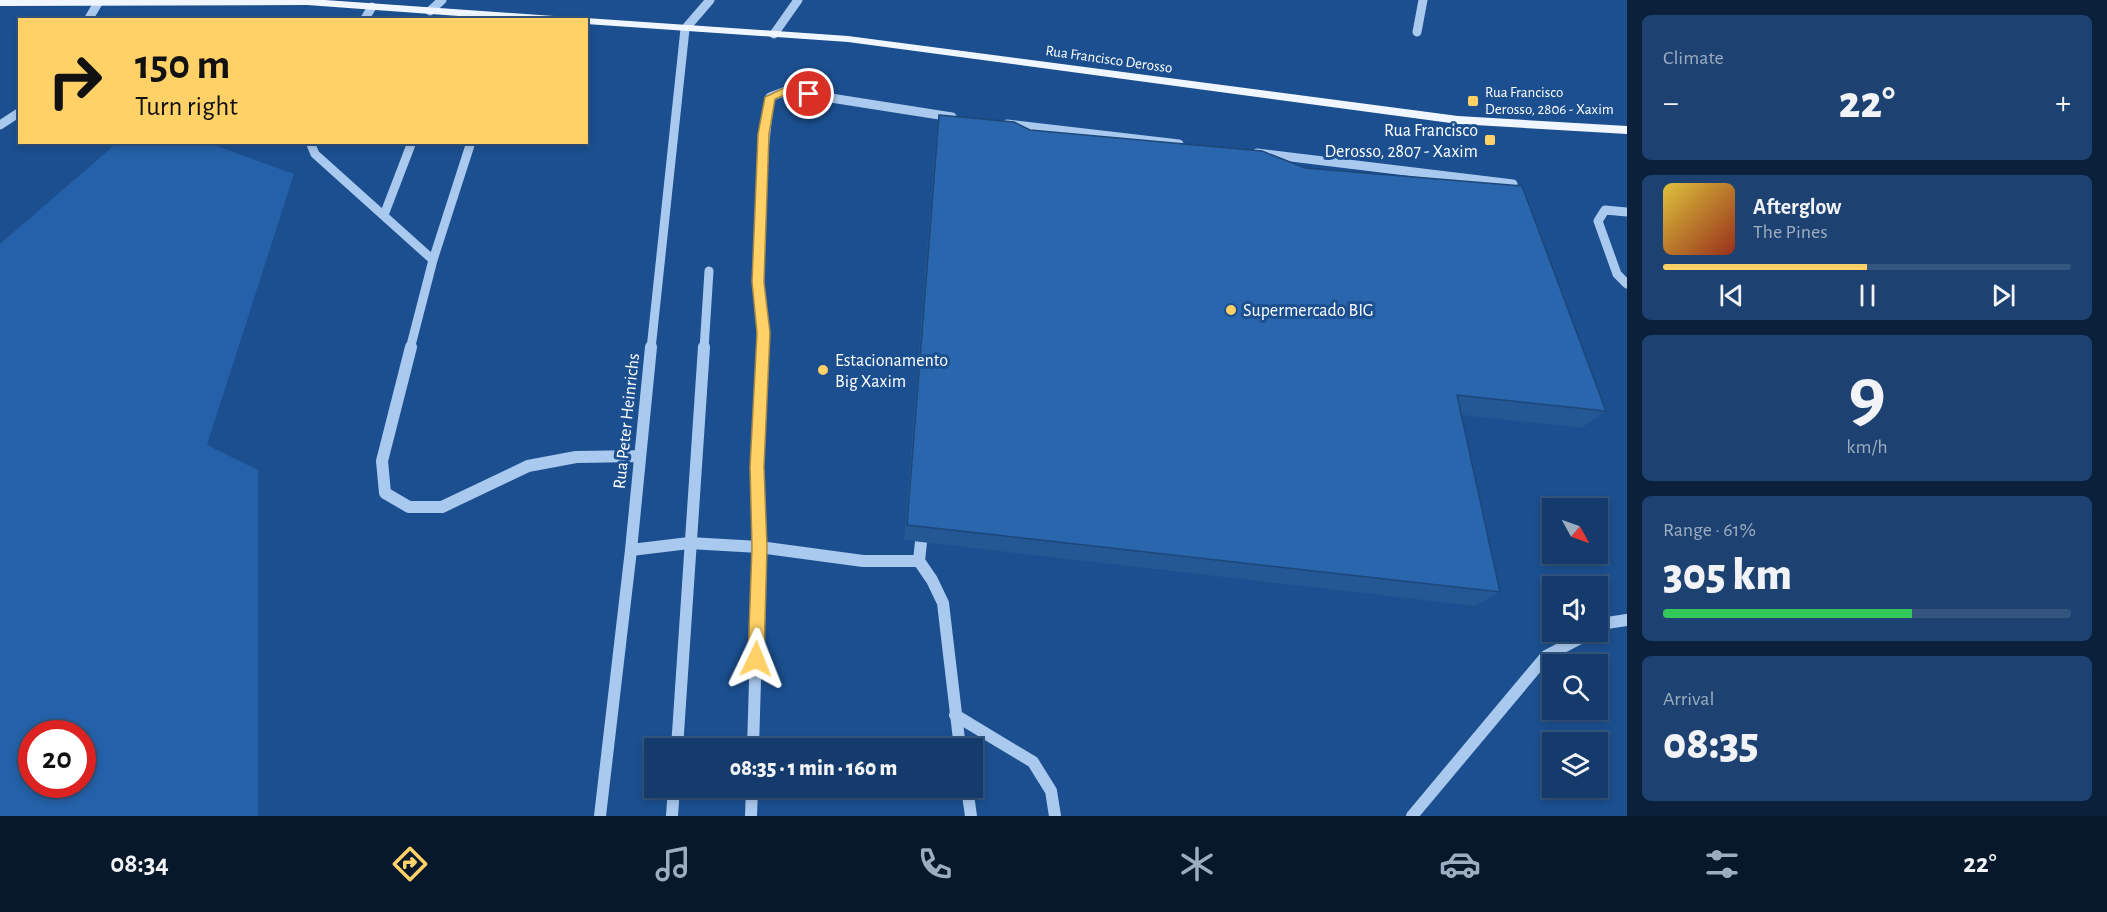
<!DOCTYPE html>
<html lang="en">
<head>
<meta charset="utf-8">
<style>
	body { margin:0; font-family:"Alegreya Sans",sans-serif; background:#1d4271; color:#f1f3f6; height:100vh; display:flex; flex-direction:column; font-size:22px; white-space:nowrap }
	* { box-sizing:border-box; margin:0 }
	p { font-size:20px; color:#9dadc1 }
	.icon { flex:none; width:33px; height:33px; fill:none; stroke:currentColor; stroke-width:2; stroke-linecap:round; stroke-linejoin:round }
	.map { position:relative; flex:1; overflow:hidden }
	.drawer { display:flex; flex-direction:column; gap:15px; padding:15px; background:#0b203b; width:480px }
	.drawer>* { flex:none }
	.guide { position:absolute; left:18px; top:18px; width:570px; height:126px; border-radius:0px; box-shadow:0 3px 9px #0003,0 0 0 2px #33557e; background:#ffd166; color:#111; overflow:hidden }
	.needle { width:39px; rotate:130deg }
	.fabs { position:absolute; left:1542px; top:498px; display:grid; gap:12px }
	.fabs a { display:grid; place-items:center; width:66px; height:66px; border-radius:0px; background:#143b6b; box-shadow:0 3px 9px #0003,0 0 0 2px #33557e; font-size:30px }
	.speed { position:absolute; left:18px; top:720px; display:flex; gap:12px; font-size:30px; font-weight:700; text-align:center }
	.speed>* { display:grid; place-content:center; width:78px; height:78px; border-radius:50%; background:#143b6b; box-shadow:0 3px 9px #0003,0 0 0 2px #33557e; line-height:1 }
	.speed .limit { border:9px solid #d22; background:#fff; color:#111 }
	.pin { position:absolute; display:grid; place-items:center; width:51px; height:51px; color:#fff; margin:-26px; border:3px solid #fff; border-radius:50%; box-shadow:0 2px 6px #0007 }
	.me { position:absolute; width:66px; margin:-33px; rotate:2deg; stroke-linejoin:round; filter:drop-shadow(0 0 4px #0008) }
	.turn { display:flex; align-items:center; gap:21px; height:126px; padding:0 18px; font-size:27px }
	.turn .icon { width:78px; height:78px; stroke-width:2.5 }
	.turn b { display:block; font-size:42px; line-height:51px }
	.big { font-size:45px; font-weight:800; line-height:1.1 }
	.drawer .tile { flex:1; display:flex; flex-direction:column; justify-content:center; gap:9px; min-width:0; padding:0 21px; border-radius:9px; background:#1d4271 }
	.drawer .dial { align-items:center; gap:0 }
	.dial b { font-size:78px; line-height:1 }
	.song { display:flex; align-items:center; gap:18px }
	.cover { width:72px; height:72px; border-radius:9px; background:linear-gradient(135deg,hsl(50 70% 55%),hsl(10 70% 35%)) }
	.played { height:6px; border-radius:3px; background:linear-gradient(90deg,#ffd166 50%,#33557e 50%) }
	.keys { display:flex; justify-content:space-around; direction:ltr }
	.heat { display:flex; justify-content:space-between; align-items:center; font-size:33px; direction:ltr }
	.charge { height:9px; border-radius:4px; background:linear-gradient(90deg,#34c759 61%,#33557e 0) }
	.trip { position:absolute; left:644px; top:738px; width:339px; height:60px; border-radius:0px; background:#143b6b; box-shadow:0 3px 9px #0003,0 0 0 2px #33557e; font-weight:800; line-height:60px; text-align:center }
	.dock { display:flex; height:96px; justify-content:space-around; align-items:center; background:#08182b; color:#9dadc1 }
	.dock .icon { width:42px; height:42px }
	.dock .on { color:#ffd166 }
	.dock b { font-size:27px; color:#f1f3f6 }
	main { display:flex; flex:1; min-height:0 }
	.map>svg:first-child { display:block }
	.green { fill:#2461a8; fill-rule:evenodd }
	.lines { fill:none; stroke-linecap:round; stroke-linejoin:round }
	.minor-far1 { stroke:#a9c9ee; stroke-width:9 }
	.minor { stroke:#a9c9ee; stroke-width:12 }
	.major { fill:#f0f6ff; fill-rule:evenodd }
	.wall { fill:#245895 }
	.building { fill:#2a66ad; stroke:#1d4779; stroke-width:1.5 }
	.route { fill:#ffd166; stroke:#a68842; stroke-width:1.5 }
	.poi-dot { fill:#ffd166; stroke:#1b4f8f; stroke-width:2 }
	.labels { text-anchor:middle; stroke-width:6; stroke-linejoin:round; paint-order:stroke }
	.far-street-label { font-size:15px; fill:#fff; stroke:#1b4f8f }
	.far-poi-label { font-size:15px; fill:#fff; stroke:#1b4f8f; text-anchor:start }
	.poi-label { font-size:18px; fill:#fff; stroke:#1b4f8f; text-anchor:start }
	.street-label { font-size:18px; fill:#fff; stroke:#1b4f8f }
</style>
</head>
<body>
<main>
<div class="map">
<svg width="1627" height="816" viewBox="0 0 1627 816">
	<rect width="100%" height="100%" fill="#1b4f8f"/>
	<path class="green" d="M 117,143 L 208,143 L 294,174 L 207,445 L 258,470 L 258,816 L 0,816 L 0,244 ZM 32,734 L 82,734 L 82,784 L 32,784 Z"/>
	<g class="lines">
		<path class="minor-far1" d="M 430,11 L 442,0
			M 88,20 L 98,3
			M 364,20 L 372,7
			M 1417,32 L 1423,0
			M 774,34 L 798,0
			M 1007,124 L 1179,144
			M 0,125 L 20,112
			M 310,142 L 315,154 L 433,260
			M 1257,153 L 1513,184
			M 1627,212 L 1605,210 L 1598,221 L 1617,274 L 1627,284
			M 384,215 L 412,142
			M 410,349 L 433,260 L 471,142
			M 651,349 L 685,29 L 710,0
			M 704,349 L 709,271
			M 762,349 L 758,282 L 761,176 L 770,97 L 786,91 L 952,117"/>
		<path class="minor" d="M 411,347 L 382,461 L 385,493 L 409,507 L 442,507 L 528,466 L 576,457 L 640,456
			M 921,542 L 919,561 L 932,580 L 943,603 L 960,748
			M 631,550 L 689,543 L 759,547 L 863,561 L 919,561
			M 1598,629 L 1607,623 L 1627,620
			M 955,715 L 1033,762 L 1051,791 L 1055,816
			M 677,748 L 704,347
			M 753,748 L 759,547 L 757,467 L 762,347
			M 967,788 L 971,816
			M 600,816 L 631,550 L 651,347
			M 672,816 L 674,788
			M 751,816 L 752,788
			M 1412,816 L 1546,656 L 1592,632"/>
		<path class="major" d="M 0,0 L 325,0 L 568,17 L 573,20 L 512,20 L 307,5 L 0,6 Z
			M 586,18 L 848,36 L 1458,116 L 1627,126 L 1627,134 L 1458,124 L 848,42 L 586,24 L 586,20 L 582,20 Z"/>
	</g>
	<path class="wall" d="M 939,115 L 1606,411 L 1581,428 L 1462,415 L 1500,592 L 1475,606 L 904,540 L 936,136 Z"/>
	<path class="building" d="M 939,115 L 1014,122 L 1030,130 L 1262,151 L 1305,168 L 1522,186 L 1606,411 L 1457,395 L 1500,592 L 907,525 Z"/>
	<path class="route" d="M 786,87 L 809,91 L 815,94 L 809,98 L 787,94 L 775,99 L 769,134 L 764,282 L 770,333 L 764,467 L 767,547 L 764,659 L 761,664 L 756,667 L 750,664 L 748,659 L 752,547 L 750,467 L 757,333 L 752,282 L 758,134 L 765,97 Z"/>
	<g class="poi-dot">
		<rect x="1467" y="95" width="12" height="12" rx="3"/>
		<rect x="1484" y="134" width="12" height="12" rx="3"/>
		<circle cx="1231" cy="310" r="6"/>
		<circle cx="823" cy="370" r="6"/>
	</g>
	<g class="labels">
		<g class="far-street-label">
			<text transform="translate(1109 59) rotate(8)" y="5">Rua Francisco Derosso</text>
		</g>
		<g class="far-poi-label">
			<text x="1485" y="97">Rua Francisco<tspan x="1485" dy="17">Derosso, 2806 - Xaxim</tspan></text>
		</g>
		<g class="poi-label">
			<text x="1478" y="136" text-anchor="end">Rua Francisco<tspan x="1478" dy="21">Derosso, 2807 - Xaxim</tspan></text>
			<text x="1243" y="316">Supermercado BIG</text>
			<text x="835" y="366">Estacionamento<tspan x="835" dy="21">Big Xaxim</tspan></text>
		</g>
		<g class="street-label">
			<text transform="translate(626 421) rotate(-84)" y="6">Rua Peter Heinrichs</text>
		</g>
	</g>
</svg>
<div class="fabs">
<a><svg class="needle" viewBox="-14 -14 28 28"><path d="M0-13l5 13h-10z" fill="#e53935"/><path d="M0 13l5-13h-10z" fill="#9dadc1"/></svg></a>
<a><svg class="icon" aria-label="sound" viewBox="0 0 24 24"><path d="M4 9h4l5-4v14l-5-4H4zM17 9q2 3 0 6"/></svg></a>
<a><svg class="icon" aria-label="search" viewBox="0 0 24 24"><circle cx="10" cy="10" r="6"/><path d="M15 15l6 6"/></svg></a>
<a><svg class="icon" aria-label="layers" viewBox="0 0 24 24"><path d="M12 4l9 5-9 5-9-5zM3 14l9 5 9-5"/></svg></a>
</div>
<div class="speed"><div class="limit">20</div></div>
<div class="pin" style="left:809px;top:94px;background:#d93025"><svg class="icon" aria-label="arrive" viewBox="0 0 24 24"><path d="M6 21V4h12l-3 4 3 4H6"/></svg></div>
<svg class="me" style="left:756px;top:659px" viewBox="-20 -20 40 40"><path d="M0-17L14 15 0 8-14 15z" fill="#ffd166" stroke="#fff" stroke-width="4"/></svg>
<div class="trip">08:35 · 1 min · 160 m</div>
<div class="guide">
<div class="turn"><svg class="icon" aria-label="right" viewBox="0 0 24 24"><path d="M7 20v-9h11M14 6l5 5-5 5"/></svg><div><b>150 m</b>Turn right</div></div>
</div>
</div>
<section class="drawer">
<div class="tile"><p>Climate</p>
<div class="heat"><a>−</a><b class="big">22°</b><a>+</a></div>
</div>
<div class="tile">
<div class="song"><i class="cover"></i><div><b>Afterglow</b><p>The Pines</p></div></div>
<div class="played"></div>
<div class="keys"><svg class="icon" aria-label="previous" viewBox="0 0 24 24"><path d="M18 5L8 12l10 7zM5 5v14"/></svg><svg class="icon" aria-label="pause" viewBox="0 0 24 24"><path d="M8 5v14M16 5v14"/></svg><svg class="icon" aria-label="next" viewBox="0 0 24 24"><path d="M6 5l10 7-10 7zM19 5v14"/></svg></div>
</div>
<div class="tile dial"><b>9</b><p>km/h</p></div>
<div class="tile"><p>Range · 61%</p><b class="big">305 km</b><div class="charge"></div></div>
<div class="tile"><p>Arrival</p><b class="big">08:35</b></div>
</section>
</main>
<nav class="dock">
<b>08:34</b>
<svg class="icon on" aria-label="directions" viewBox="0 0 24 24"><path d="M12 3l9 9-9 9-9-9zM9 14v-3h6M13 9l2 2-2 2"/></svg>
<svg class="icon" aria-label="music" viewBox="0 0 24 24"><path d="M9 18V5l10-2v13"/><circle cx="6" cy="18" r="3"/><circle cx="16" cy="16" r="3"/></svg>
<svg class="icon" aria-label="phone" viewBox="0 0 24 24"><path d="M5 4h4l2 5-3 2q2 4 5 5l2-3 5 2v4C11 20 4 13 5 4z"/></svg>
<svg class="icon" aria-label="climate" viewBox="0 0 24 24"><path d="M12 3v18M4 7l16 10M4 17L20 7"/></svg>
<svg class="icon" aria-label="car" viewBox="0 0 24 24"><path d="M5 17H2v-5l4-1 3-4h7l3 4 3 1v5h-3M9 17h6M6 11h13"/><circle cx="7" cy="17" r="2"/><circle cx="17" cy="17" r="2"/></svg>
<svg class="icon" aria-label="filters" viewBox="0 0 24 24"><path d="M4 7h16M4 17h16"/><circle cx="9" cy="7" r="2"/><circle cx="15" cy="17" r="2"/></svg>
<b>22°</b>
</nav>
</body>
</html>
